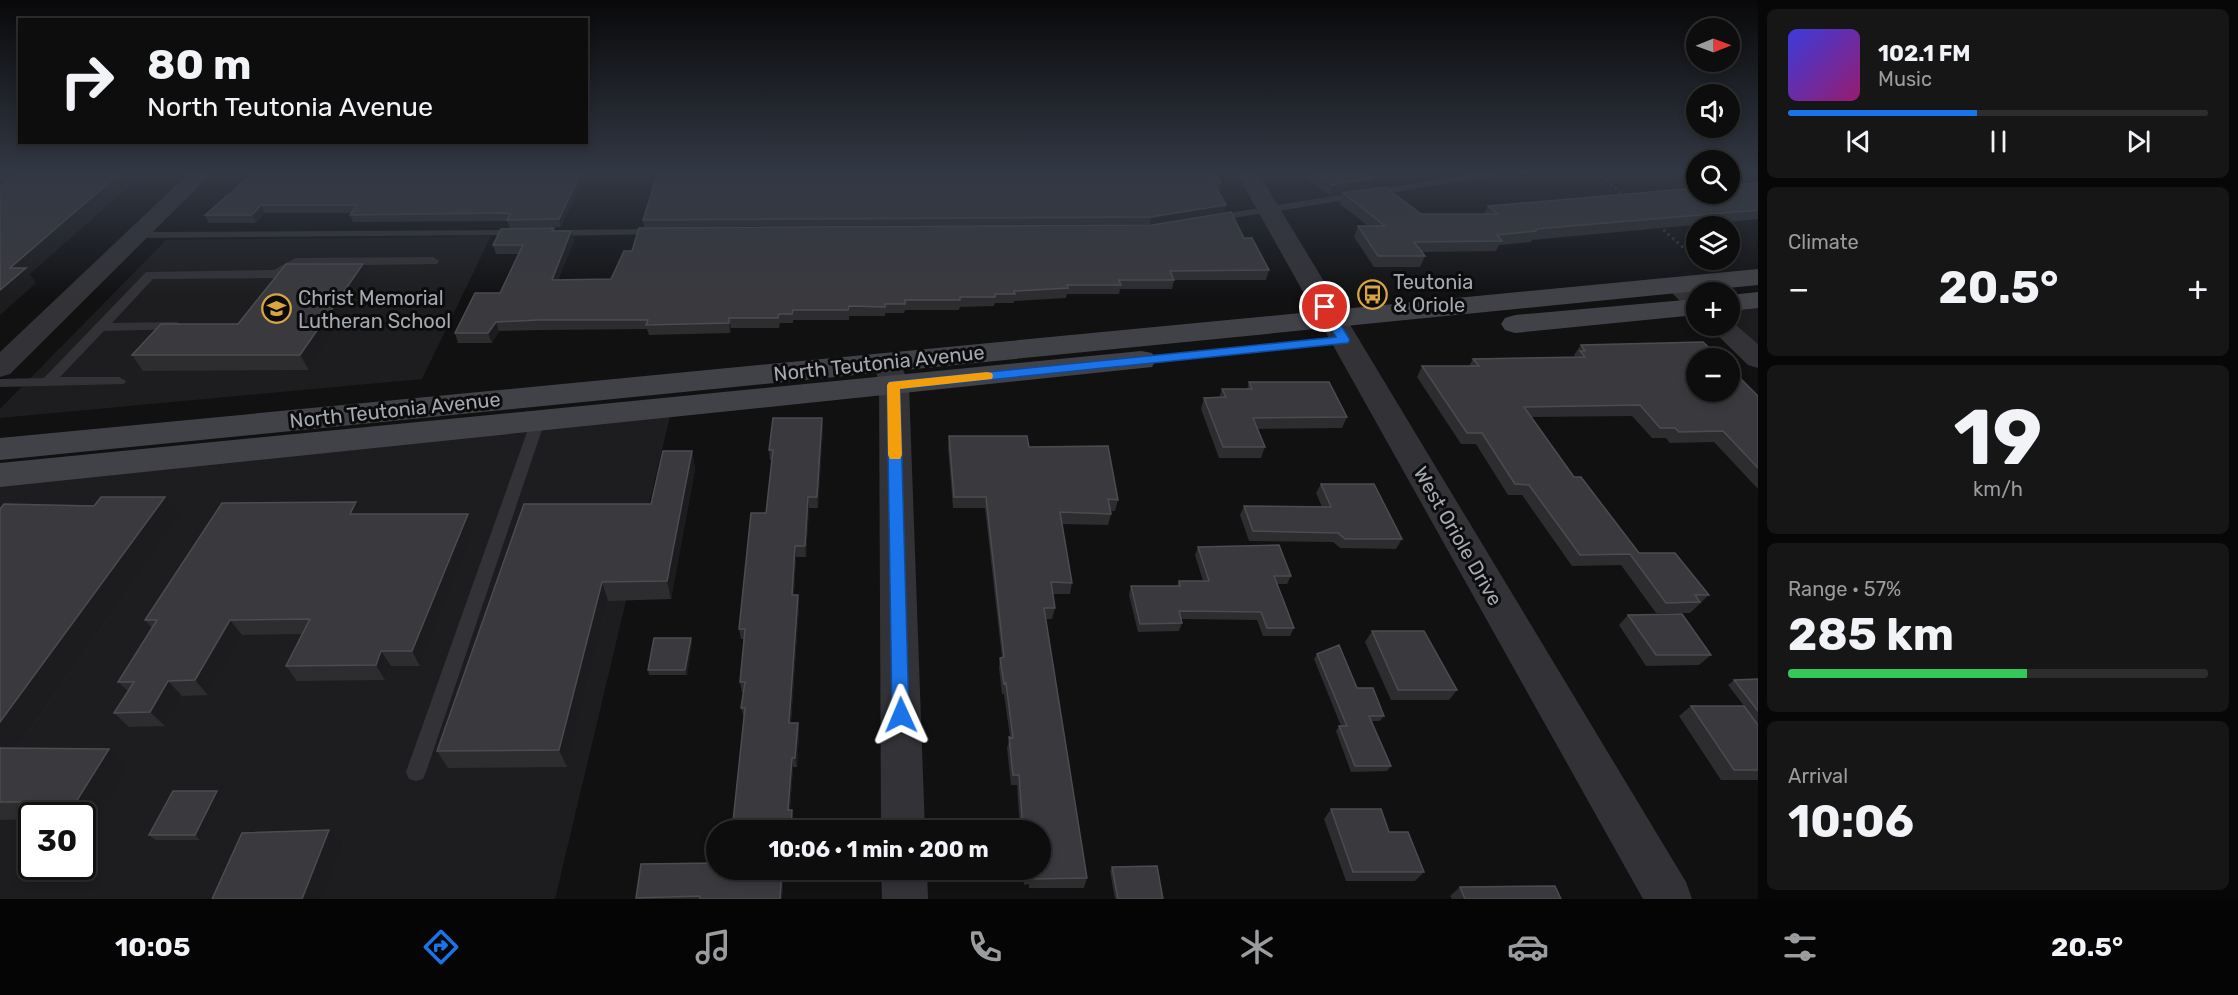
<!DOCTYPE html>
<html lang="en">
<head>
<meta charset="utf-8">
<style>
	body { margin:0; font-family:Rubik,sans-serif; background:#161617; color:#f1f3f6; height:100vh; display:flex; flex-direction:column; font-size:22px; white-space:nowrap }
	* { box-sizing:border-box; margin:0 }
	p { font-size:20px; color:#9a9c9e }
	.icon { flex:none; width:33px; height:33px; fill:none; stroke:currentColor; stroke-width:2; stroke-linecap:round; stroke-linejoin:round }
	.map { position:relative; flex:1; overflow:hidden }
	.panel { display:flex; flex-direction:column; gap:9px; padding:9px; background:#070708; width:480px }
	.panel>* { flex:none }
	.banner { position:absolute; left:18px; top:18px; width:570px; height:126px; border-radius:0px; box-shadow:0 3px 9px #0003,0 0 0 2px #2d2d2e; background:#0d0d0e; color:#f1f3f6; overflow:hidden }
	.needle { width:39px; rotate:89deg }
	.buttons { position:absolute; left:1686px; top:18px; display:grid; gap:12px }
	.buttons a { display:grid; place-items:center; width:54px; height:54px; border-radius:50%; background:#0d0d0e; box-shadow:0 3px 9px #0003,0 0 0 2px #2d2d2e; font-size:30px }
	.speed { position:absolute; left:18px; top:802px; display:flex; gap:12px; font-size:30px; font-weight:700; text-align:center }
	.speed>* { display:grid; place-content:center; width:78px; height:78px; border-radius:50%; background:#0d0d0e; box-shadow:0 3px 9px #0003,0 0 0 2px #2d2d2e; line-height:1 }
	.speed .limit { border:3px solid #111; border-radius:9px; background:#fff; color:#111 }
	.pin { position:absolute; display:grid; place-items:center; width:51px; height:51px; color:#fff; margin:-26px; border:3px solid #fff; border-radius:50%; box-shadow:0 2px 6px #0007 }
	.me { position:absolute; width:66px; margin:-33px; rotate:359deg; stroke-linejoin:round; filter:drop-shadow(0 0 4px #0008) }
	.turn { display:flex; align-items:center; gap:21px; height:126px; padding:0 30px; font-size:27px }
	.turn .icon { width:78px; height:78px; stroke-width:2.5 }
	.turn b { display:block; font-size:42px; line-height:51px }
	.big { font-size:45px; font-weight:700; line-height:1.1 }
	.panel .tile { flex:1; display:flex; flex-direction:column; justify-content:center; gap:9px; min-width:0; padding:0 21px; border-radius:9px; background:#161617 }
	.panel .dial { align-items:center; gap:0 }
	.dial b { font-size:78px; line-height:1 }
	.song { display:flex; align-items:center; gap:18px }
	.cover { width:72px; height:72px; border-radius:9px; background:linear-gradient(135deg,hsl(240 70% 55%),hsl(320 70% 35%)) }
	.played { height:6px; border-radius:3px; background:linear-gradient(90deg,#1a73e8 45%,#2d2d2e 45%) }
	.keys { display:flex; justify-content:space-around; direction:ltr }
	.heat { display:flex; justify-content:space-between; align-items:center; font-size:33px; direction:ltr }
	.charge { height:9px; border-radius:4px; background:linear-gradient(90deg,#34c759 57%,#2d2d2e 0) }
	.trip { position:absolute; left:706px; top:820px; width:345px; height:60px; border-radius:30px; background:#0d0d0e; box-shadow:0 3px 9px #0003,0 0 0 2px #2d2d2e; font-weight:700; line-height:60px; text-align:center }
	.menu { display:flex; height:96px; justify-content:space-around; align-items:center; background:#050506; color:#9a9c9e }
	.menu .icon { width:42px; height:42px }
	.menu .selected { color:#1a73e8 }
	.menu b { font-size:27px; color:#f1f3f6 }
	main { display:flex; flex:1; min-height:0 }
	.map>svg:first-child { display:block }
	.built { fill:#1d1d1f; fill-rule:evenodd }
	.lines { fill:none; stroke-linecap:round; stroke-linejoin:round }
	.path { stroke:#393a3e; stroke-width:3; stroke-dasharray:2 4; stroke-linecap:butt }
	.lane { fill:#333337; fill-rule:evenodd }
	.street { fill:#333337; fill-rule:evenodd }
	.secondary { fill:#414247; fill-rule:evenodd }
	.wall { fill:#2d2d30 }
	.shaded-wall { fill:#1c1c1e }
	.building { fill:#3a3a3e; stroke:#4a4c50; stroke-width:1.5 }
	.route { fill:#1a73e8; stroke:#114b97; stroke-width:1.5 }
	.slow { fill:#f59e0b }
	.labels { text-anchor:middle; stroke-width:6; stroke-linejoin:round; paint-order:stroke }
	.poi-label { font-size:20px; fill:#a4a8b1; stroke:#0c0c0d; text-anchor:start }
	.street-label { font-size:20px; fill:#a4a8b1; stroke:#0c0c0d }
</style>
</head>
<body>
<main>
<div class="map">
<svg width="1758" height="899" viewBox="0 0 1758 899">
	<rect width="100%" height="100%" fill="#111112"/>
	<path class="built" d="M 491,236 L 422,379 L 0,418 L 0,409 L 166,240 Z
		M 1758,300 L 1758,353 L 1726,326 L 1730,326 L 1730,303 Z
		M 672,408 L 555,899 L 0,899 L 0,475 ZM 32,816 L 82,816 L 82,867 L 32,867 Z"/>
	<g class="lines">
		<path class="path" d="M 1597,172 L 1626,197
			M 1659,226 L 1696,259"/>
		<path class="lane" d="M 1484,172 L 1507,172 L 1502,175 L 1215,221 L 1209,218 L 1215,215 Z
			M 658,229 L 664,232 L 662,234 L 553,236 L 547,233 L 553,230 Z
			M 517,230 L 521,231 L 521,235 L 138,238 L 132,235 L 138,232 Z
			M 433,257 L 439,261 L 437,264 L 298,266 L 277,278 L 153,279 L 112,323 L 177,322 L 183,326 L 182,329 L 104,331 L 60,377 L 119,377 L 126,381 L 124,384 L 0,387 L 0,379 L 44,378 L 146,272 L 274,270 L 295,258 Z
			M 538,416 L 545,421 L 426,772 L 423,779 L 416,781 L 409,779 L 406,772 L 531,421 Z"/>
		<path class="street" d="M 190,172 L 213,172 L 10,374 L 0,377 L 0,352 Z
			M 1236,172 L 1258,172 L 1686,882 L 1692,899 L 1643,899 Z
			M 1677,277 L 1686,280 L 1701,292 L 1696,292 L 1696,310 L 1687,308 L 1664,285 L 1668,280 Z
			M 1730,320 L 1758,344 L 1758,368 L 1748,365 L 1708,326 L 1730,326 Z
			M 888,353 L 898,356 L 909,385 L 925,831 L 881,831 L 879,385 L 874,362 L 878,356 Z
			M 881,870 L 927,870 L 928,899 L 882,899 Z"/>
		<path class="secondary" d="M 1758,269 L 1758,285 L 0,460 L 0,438 Z
			M 1758,292 L 1758,308 L 1730,311 L 1730,295 Z
			M 1696,299 L 1696,315 L 1515,333 L 1505,330 L 1501,324 L 1505,318 L 1515,315 Z
			M 1141,351 L 1152,353 L 1156,360 L 1152,367 L 0,487 L 0,463 Z"/>
	</g>
	<path class="wall" d="M 255,172 L 586,172 L 561,227 L 510,228 L 507,221 L 506,221 L 353,222 L 350,215 L 351,213 L 264,213 L 256,223 L 209,223 L 205,215 Z
		M 1300,172 L 1365,172 L 1370,188 L 1329,195 Z
		M 1221,183 L 1219,190 L 1218,190 L 1226,205 L 1224,212 L 1150,224 L 644,227 L 643,220 Z
		M 1758,183 L 1758,219 L 1532,240 L 1531,242 L 1499,245 L 1496,251 L 1422,252 L 1425,256 L 1420,267 L 1374,267 L 1354,237 L 1358,226 L 1368,226 L 1340,204 L 1343,193 L 1421,214 L 1484,214 L 1488,206 Z
		M 554,231 L 571,231 L 574,240 L 558,280 L 611,279 L 1244,238 L 1269,270 L 1266,280 L 1174,280 L 1172,289 L 1120,289 L 1119,294 L 1067,294 L 1066,298 L 1014,301 L 1014,303 L 995,303 L 994,306 L 960,307 L 959,310 L 905,310 L 904,313 L 885,313 L 885,316 L 849,316 L 849,320 L 793,320 L 793,323 L 780,323 L 779,328 L 731,328 L 730,333 L 649,335 L 647,329 L 541,330 L 499,331 L 492,343 L 458,343 L 455,333 L 500,293 L 518,254 L 496,254 L 493,245 Z
		M 363,264 L 370,279 L 309,370 L 143,371 L 132,355 L 238,324 Z
		M 1581,345 L 1758,396 L 1758,489 L 1714,442 L 1670,443 L 1666,438 L 1652,438 L 1632,416 L 1531,417 L 1574,477 L 1639,553 L 1709,595 L 1690,613 L 1656,613 L 1621,565 L 1572,566 L 1522,495 L 1508,495 L 1476,444 L 1461,444 L 1417,377 L 1422,366 L 1469,366 L 1473,359 L 1575,357 L 1574,355 Z
		M 1249,382 L 1347,417 L 1342,428 L 1257,429 L 1265,447 L 1261,458 L 1219,458 L 1201,409 L 1204,398 L 1219,398 L 1222,389 L 1247,389 Z
		M 823,429 L 818,508 L 809,508 L 806,557 L 796,557 L 794,595 L 798,595 L 799,606 L 791,723 L 798,723 L 799,733 L 797,767 L 793,767 L 790,810 L 793,819 L 793,831 L 732,831 L 744,718 L 741,708 L 743,692 L 742,693 L 740,682 L 744,639 L 741,639 L 739,629 L 766,513 L 772,460 L 770,460 L 769,450 Z
		M 949,436 L 1029,447 L 1118,500 L 1115,511 L 1110,511 L 1111,514 L 1108,525 L 1062,524 L 1072,583 L 1070,594 L 1052,594 L 1055,608 L 1052,619 L 1046,619 L 1087,878 L 1084,888 L 1029,888 L 1029,884 L 1024,885 L 1023,870 L 1041,870 L 1041,831 L 1020,831 L 1017,785 L 1011,785 L 1007,748 L 1010,737 L 1004,694 L 1002,694 L 999,668 L 1000,658 L 1002,658 L 985,508 L 953,508 L 948,447 Z
		M 692,451 L 695,469 L 671,599 L 608,601 L 567,767 L 448,768 L 437,751 L 651,504 Z
		M 1321,484 L 1402,539 L 1396,549 L 1340,548 L 1333,542 L 1249,541 L 1240,515 L 1244,506 L 1322,507 L 1316,493 Z
		M 0,509 L 180,516 L 17,748 L 109,749 L 129,767 L 98,819 L 82,819 L 82,816 L 32,816 L 32,819 L 0,820 Z
		M 363,514 L 475,529 L 420,666 L 391,666 L 385,680 L 297,681 L 286,666 L 302,634 L 242,635 L 208,695 L 182,696 L 165,726 L 129,727 L 114,713 L 128,691 L 118,682 L 152,628 L 145,620 Z
		M 1198,547 L 1291,576 L 1287,584 L 1277,584 L 1294,628 L 1290,636 L 1263,636 L 1257,620 L 1181,619 L 1182,623 L 1179,631 L 1138,632 L 1129,595 L 1131,586 L 1177,586 L 1179,581 L 1203,581 L 1195,555 Z
		M 1628,615 L 1711,655 L 1699,665 L 1646,666 L 1619,625 Z
		M 1372,631 L 1457,690 L 1449,700 L 1391,700 L 1365,642 Z
		M 691,638 L 692,643 L 687,675 L 649,675 L 648,670 Z
		M 1317,654 L 1357,688 L 1384,716 L 1380,721 L 1371,721 L 1391,766 L 1387,771 L 1351,772 L 1336,731 L 1339,726 L 1341,726 L 1314,659 Z
		M 1758,679 L 1758,780 L 1721,780 L 1679,716 L 1691,706 L 1744,706 L 1728,685 L 1734,680 Z
		M 222,796 L 200,840 L 155,840 L 149,835 Z
		M 1331,809 L 1389,832 L 1424,872 L 1415,881 L 1346,881 L 1324,819 Z
		M 1112,867 L 1163,899 L 1115,899 L 1110,871 Z
		M 784,870 L 782,899 L 636,899 L 636,898 Z
		M 1460,887 L 1561,899 L 1452,899 L 1450,896 Z"/>
	<path class="shaded-wall" d="M 2,172 L 30,172 L 0,193 L 0,173 Z
		M 121,172 L 145,172 L 30,274 L 36,283 L 0,315 L 0,290 L 10,268 Z
		M 581,172 L 586,172 L 561,227 L 559,219 Z
		M 1373,178 L 1370,188 L 1329,195 L 1332,185 Z
		M 261,205 L 264,213 L 256,223 L 252,215 Z
		M 1226,205 L 1224,212 L 1150,224 L 1151,217 Z
		M 571,231 L 574,240 L 554,289 L 552,280 Z
		M 363,264 L 370,279 L 309,370 L 300,355 Z
		M 729,318 L 731,328 L 730,333 L 729,323 Z
		M 496,322 L 499,331 L 492,343 L 488,333 Z
		M 822,418 L 823,429 L 818,508 L 817,497 Z
		M 692,451 L 695,469 L 671,599 L 667,581 Z
		M 165,497 L 180,516 L 4,766 L 0,763 L 0,722 Z
		M 808,497 L 809,508 L 806,557 L 805,546 Z
		M 356,502 L 365,517 L 350,514 Z
		M 468,514 L 475,529 L 420,666 L 412,651 Z
		M 795,546 L 796,557 L 793,606 L 792,595 Z
		M 602,582 L 608,601 L 567,767 L 559,750 Z
		M 798,595 L 799,606 L 790,733 L 789,723 Z
		M 230,620 L 242,635 L 208,695 L 195,680 Z
		M 691,638 L 692,643 L 687,675 L 685,670 Z
		M 381,651 L 391,666 L 385,680 L 376,665 Z
		M 168,681 L 182,696 L 165,726 L 150,712 Z
		M 798,723 L 799,733 L 797,767 L 795,758 Z
		M 109,749 L 129,767 L 98,819 L 76,802 Z
		M 792,758 L 793,767 L 789,819 L 788,810 Z
		M 217,791 L 222,796 L 200,840 L 195,835 Z
		M 792,810 L 793,819 L 793,831 L 791,831 Z
		M 329,830 L 342,844 L 321,899 L 302,899 Z
		M 782,870 L 784,870 L 782,899 L 780,899 Z"/>
	<path class="building" d="M 19,172 L 121,172 L 10,268 L 26,268 L 0,290 L 0,186 Z
		M 255,172 L 581,172 L 559,219 L 507,220 L 510,214 L 504,213 L 350,215 L 357,205 L 261,205 L 252,215 L 205,215 Z
		M 658,172 L 1215,172 L 1221,183 L 1214,183 L 1226,205 L 1151,217 L 643,220 Z
		M 1316,172 L 1365,172 L 1373,178 L 1332,185 Z
		M 1758,183 L 1758,210 L 1536,229 L 1536,231 L 1497,235 L 1502,241 L 1414,242 L 1425,256 L 1378,256 L 1358,226 L 1385,226 L 1343,193 L 1385,187 L 1421,214 L 1498,214 L 1488,206 L 1696,188 L 1696,194 L 1730,194 L 1730,185 Z
		M 1231,212 L 1244,238 L 1252,238 L 1269,270 L 1170,271 L 1174,280 L 1119,280 L 1121,285 L 1067,285 L 1068,288 L 1014,291 L 1015,294 L 995,294 L 995,297 L 960,297 L 960,300 L 905,300 L 905,304 L 885,304 L 885,307 L 849,306 L 848,310 L 793,310 L 792,314 L 779,314 L 778,318 L 729,318 L 729,323 L 646,325 L 648,320 L 538,320 L 496,322 L 488,333 L 455,333 L 475,293 L 500,293 L 523,245 L 493,245 L 501,229 L 554,228 L 552,231 L 571,231 L 552,280 L 611,279 L 624,251 L 632,251 L 639,228 L 1152,225 Z
		M 286,264 L 363,264 L 300,355 L 132,355 L 161,324 L 238,324 Z
		M 1703,342 L 1720,358 L 1696,358 L 1696,392 L 1730,392 L 1730,368 L 1758,396 L 1758,468 L 1723,431 L 1679,432 L 1675,428 L 1660,428 L 1640,405 L 1524,407 L 1574,477 L 1581,477 L 1639,553 L 1675,553 L 1709,595 L 1695,595 L 1700,602 L 1666,603 L 1630,554 L 1580,555 L 1529,485 L 1515,484 L 1482,433 L 1467,433 L 1422,366 L 1479,366 L 1473,359 L 1585,357 L 1580,351 L 1585,351 L 1581,345 Z
		M 1249,382 L 1329,382 L 1347,417 L 1253,418 L 1265,447 L 1223,447 L 1204,398 L 1226,397 L 1222,389 L 1252,389 Z
		M 773,418 L 822,418 L 817,497 L 808,497 L 805,546 L 795,546 L 792,595 L 798,595 L 789,723 L 798,723 L 795,758 L 792,758 L 788,810 L 792,810 L 791,831 L 732,831 L 745,708 L 741,708 L 745,682 L 740,682 L 745,629 L 739,629 L 751,513 L 766,513 L 773,450 L 769,450 Z
		M 949,436 L 1027,436 L 1029,447 L 1108,446 L 1118,500 L 1108,499 L 1111,514 L 1060,512 L 1072,583 L 1051,582 L 1055,608 L 1044,608 L 1087,878 L 1032,879 L 1031,875 L 1027,875 L 1026,870 L 1041,870 L 1041,831 L 1023,831 L 1019,775 L 1013,775 L 1009,737 L 1013,738 L 1006,683 L 1004,684 L 1000,658 L 1004,657 L 986,497 L 954,497 Z
		M 663,451 L 692,451 L 667,581 L 602,582 L 559,750 L 437,751 L 524,504 L 651,504 Z
		M 1321,484 L 1374,484 L 1402,539 L 1345,539 L 1338,533 L 1253,531 L 1244,506 L 1331,507 Z
		M 101,497 L 165,497 L 0,722 L 0,509 L 4,504 L 94,506 Z
		M 356,502 L 350,514 L 468,514 L 412,651 L 381,651 L 376,665 L 286,666 L 310,619 L 230,620 L 195,680 L 168,681 L 150,712 L 114,713 L 134,682 L 118,682 L 157,620 L 145,620 L 222,503 Z
		M 1279,545 L 1291,576 L 1274,576 L 1294,628 L 1267,628 L 1261,612 L 1179,611 L 1182,623 L 1140,624 L 1131,586 L 1180,586 L 1179,581 L 1209,581 L 1198,547 Z
		M 1682,614 L 1711,655 L 1656,655 L 1628,615 Z
		M 1372,631 L 1424,631 L 1457,690 L 1398,690 Z
		M 654,638 L 691,638 L 685,670 L 648,670 Z
		M 1339,645 L 1357,688 L 1373,688 L 1384,716 L 1369,716 L 1391,766 L 1355,766 L 1339,726 L 1347,726 L 1317,654 Z
		M 1758,679 L 1758,711 L 1734,680 Z
		M 1691,706 L 1744,706 L 1758,725 L 1758,770 L 1734,770 Z
		M 0,748 L 109,749 L 76,802 L 0,802 Z
		M 173,791 L 217,791 L 195,835 L 149,835 Z
		M 1331,809 L 1381,809 L 1389,832 L 1408,832 L 1424,872 L 1353,872 Z
		M 329,830 L 302,899 L 212,899 L 242,833 Z
		M 717,863 L 717,870 L 782,870 L 780,899 L 700,899 L 700,896 L 636,898 L 641,864 Z
		M 1157,866 L 1163,899 L 1118,899 L 1112,867 Z
		M 1555,886 L 1561,899 L 1465,899 L 1460,887 Z"/>
	<linearGradient id="sky" x2="0" y2="1"><stop stop-color="#09090a"/><stop offset="0.58" stop-color="#323844"/><stop offset="1" stop-color="#323844" stop-opacity="0"/></linearGradient>
	<rect width="1758" height="298" fill="url(#sky)"/>
	<path class="route" d="M 1325,304 L 1329,305 L 1350,340 L 1348,343 L 900,389 L 909,715 L 907,720 L 901,723 L 894,720 L 892,715 L 887,385 L 889,382 L 1336,337 L 1319,307 Z"/>
	<path class="slow" d="M 987,372 L 992,373 L 993,376 L 992,379 L 900,389 L 902,455 L 900,459 L 890,459 L 888,455 L 887,385 L 889,382 Z"/>
	<defs>
		<symbol id="bus-ring" viewBox="-11 -11 22 22"><circle r="9.5" fill="#0c0c0d" stroke="#d9a542" stroke-width="1.5"/><path d="M-5-6H5V4H4V6H2V4H-2V6H-4V4H-5ZM-3.5-4V0h7V-4ZM-3.5 1.2v1.5H-2V1.2ZM2 1.2v1.5H3.5V1.2Z" fill="#d9a542"/></symbol>
		<symbol id="school-ring" viewBox="-11 -11 22 22"><circle r="9.5" fill="#0c0c0d" stroke="#d9a542" stroke-width="1.5"/><path d="M0-5L7-2L0 1L-7-2ZM-4 1L0 2.5L4 1V4Q0 6-4 4Z" fill="#d9a542"/></symbol>
	</defs>
	<g fill-rule="evenodd">
		<use href="#bus-ring" x="1356" y="278" width="33" height="33"/>
		<use href="#school-ring" x="260" y="292" width="33" height="33"/>
	</g>
	<g class="labels">
		<g class="poi-label">
			<text x="1393" y="289">Teutonia<tspan x="1393" dy="23">&amp; Oriole</tspan></text>
			<text x="298" y="305">Christ Memorial<tspan x="298" dy="23">Lutheran School</tspan></text>
		</g>
		<g class="street-label">
			<text transform="translate(879 363) rotate(-6)" y="7">North Teutonia Avenue</text>
			<text transform="translate(395 410) rotate(-6)" y="7">North Teutonia Avenue</text>
			<text transform="translate(1458 536) rotate(60)" y="7">West Oriole Drive</text>
		</g>
	</g>
</svg>
<div class="buttons">
<a><svg class="needle" viewBox="-14 -14 28 28"><path d="M0-13l5 13h-10z" fill="#e53935"/><path d="M0 13l5-13h-10z" fill="#9a9c9e"/></svg></a>
<a><svg class="icon" aria-label="sound" viewBox="0 0 24 24"><path d="M4 9h4l5-4v14l-5-4H4zM17 9q2 3 0 6"/></svg></a>
<a><svg class="icon" aria-label="search" viewBox="0 0 24 24"><circle cx="10" cy="10" r="6"/><path d="M15 15l6 6"/></svg></a>
<a><svg class="icon" aria-label="layers" viewBox="0 0 24 24"><path d="M12 4l9 5-9 5-9-5zM3 14l9 5 9-5"/></svg></a>
<a>+</a>
<a>−</a>
</div>
<div class="speed"><div class="limit">30</div></div>
<div class="pin" style="left:1325px;top:307px;background:#d93025"><svg class="icon" aria-label="arrive" viewBox="0 0 24 24"><path d="M6 21V4h12l-3 4 3 4H6"/></svg></div>
<svg class="me" style="left:901px;top:715px" viewBox="-20 -20 40 40"><path d="M0-17L14 15 0 8-14 15z" fill="#1a73e8" stroke="#fff" stroke-width="4"/></svg>
<div class="trip">10:06 · 1 min · 200 m</div>
<div class="banner">
<div class="turn"><svg class="icon" aria-label="right" viewBox="0 0 24 24"><path d="M7 20v-9h11M14 6l5 5-5 5"/></svg><div><b>80 m</b>North Teutonia Avenue</div></div>
</div>
</div>
<section class="panel">
<div class="tile">
<div class="song"><i class="cover"></i><div><b>102.1 FM</b><p>Music</p></div></div>
<div class="played"></div>
<div class="keys"><svg class="icon" aria-label="previous" viewBox="0 0 24 24"><path d="M18 5L8 12l10 7zM5 5v14"/></svg><svg class="icon" aria-label="pause" viewBox="0 0 24 24"><path d="M8 5v14M16 5v14"/></svg><svg class="icon" aria-label="next" viewBox="0 0 24 24"><path d="M6 5l10 7-10 7zM19 5v14"/></svg></div>
</div>
<div class="tile"><p>Climate</p>
<div class="heat"><a>−</a><b class="big">20.5°</b><a>+</a></div>
</div>
<div class="tile dial"><b>19</b><p>km/h</p></div>
<div class="tile"><p>Range · 57%</p><b class="big">285 km</b><div class="charge"></div></div>
<div class="tile"><p>Arrival</p><b class="big">10:06</b></div>
</section>
</main>
<nav class="menu">
<b>10:05</b>
<svg class="icon selected" aria-label="directions" viewBox="0 0 24 24"><path d="M12 3l9 9-9 9-9-9zM9 14v-3h6M13 9l2 2-2 2"/></svg>
<svg class="icon" aria-label="music" viewBox="0 0 24 24"><path d="M9 18V5l10-2v13"/><circle cx="6" cy="18" r="3"/><circle cx="16" cy="16" r="3"/></svg>
<svg class="icon" aria-label="phone" viewBox="0 0 24 24"><path d="M5 4h4l2 5-3 2q2 4 5 5l2-3 5 2v4C11 20 4 13 5 4z"/></svg>
<svg class="icon" aria-label="climate" viewBox="0 0 24 24"><path d="M12 3v18M4 7l16 10M4 17L20 7"/></svg>
<svg class="icon" aria-label="car" viewBox="0 0 24 24"><path d="M5 17H2v-5l4-1 3-4h7l3 4 3 1v5h-3M9 17h6M6 11h13"/><circle cx="7" cy="17" r="2"/><circle cx="17" cy="17" r="2"/></svg>
<svg class="icon" aria-label="filters" viewBox="0 0 24 24"><path d="M4 7h16M4 17h16"/><circle cx="9" cy="7" r="2"/><circle cx="15" cy="17" r="2"/></svg>
<b>20.5°</b>
</nav>
</body>
</html>
